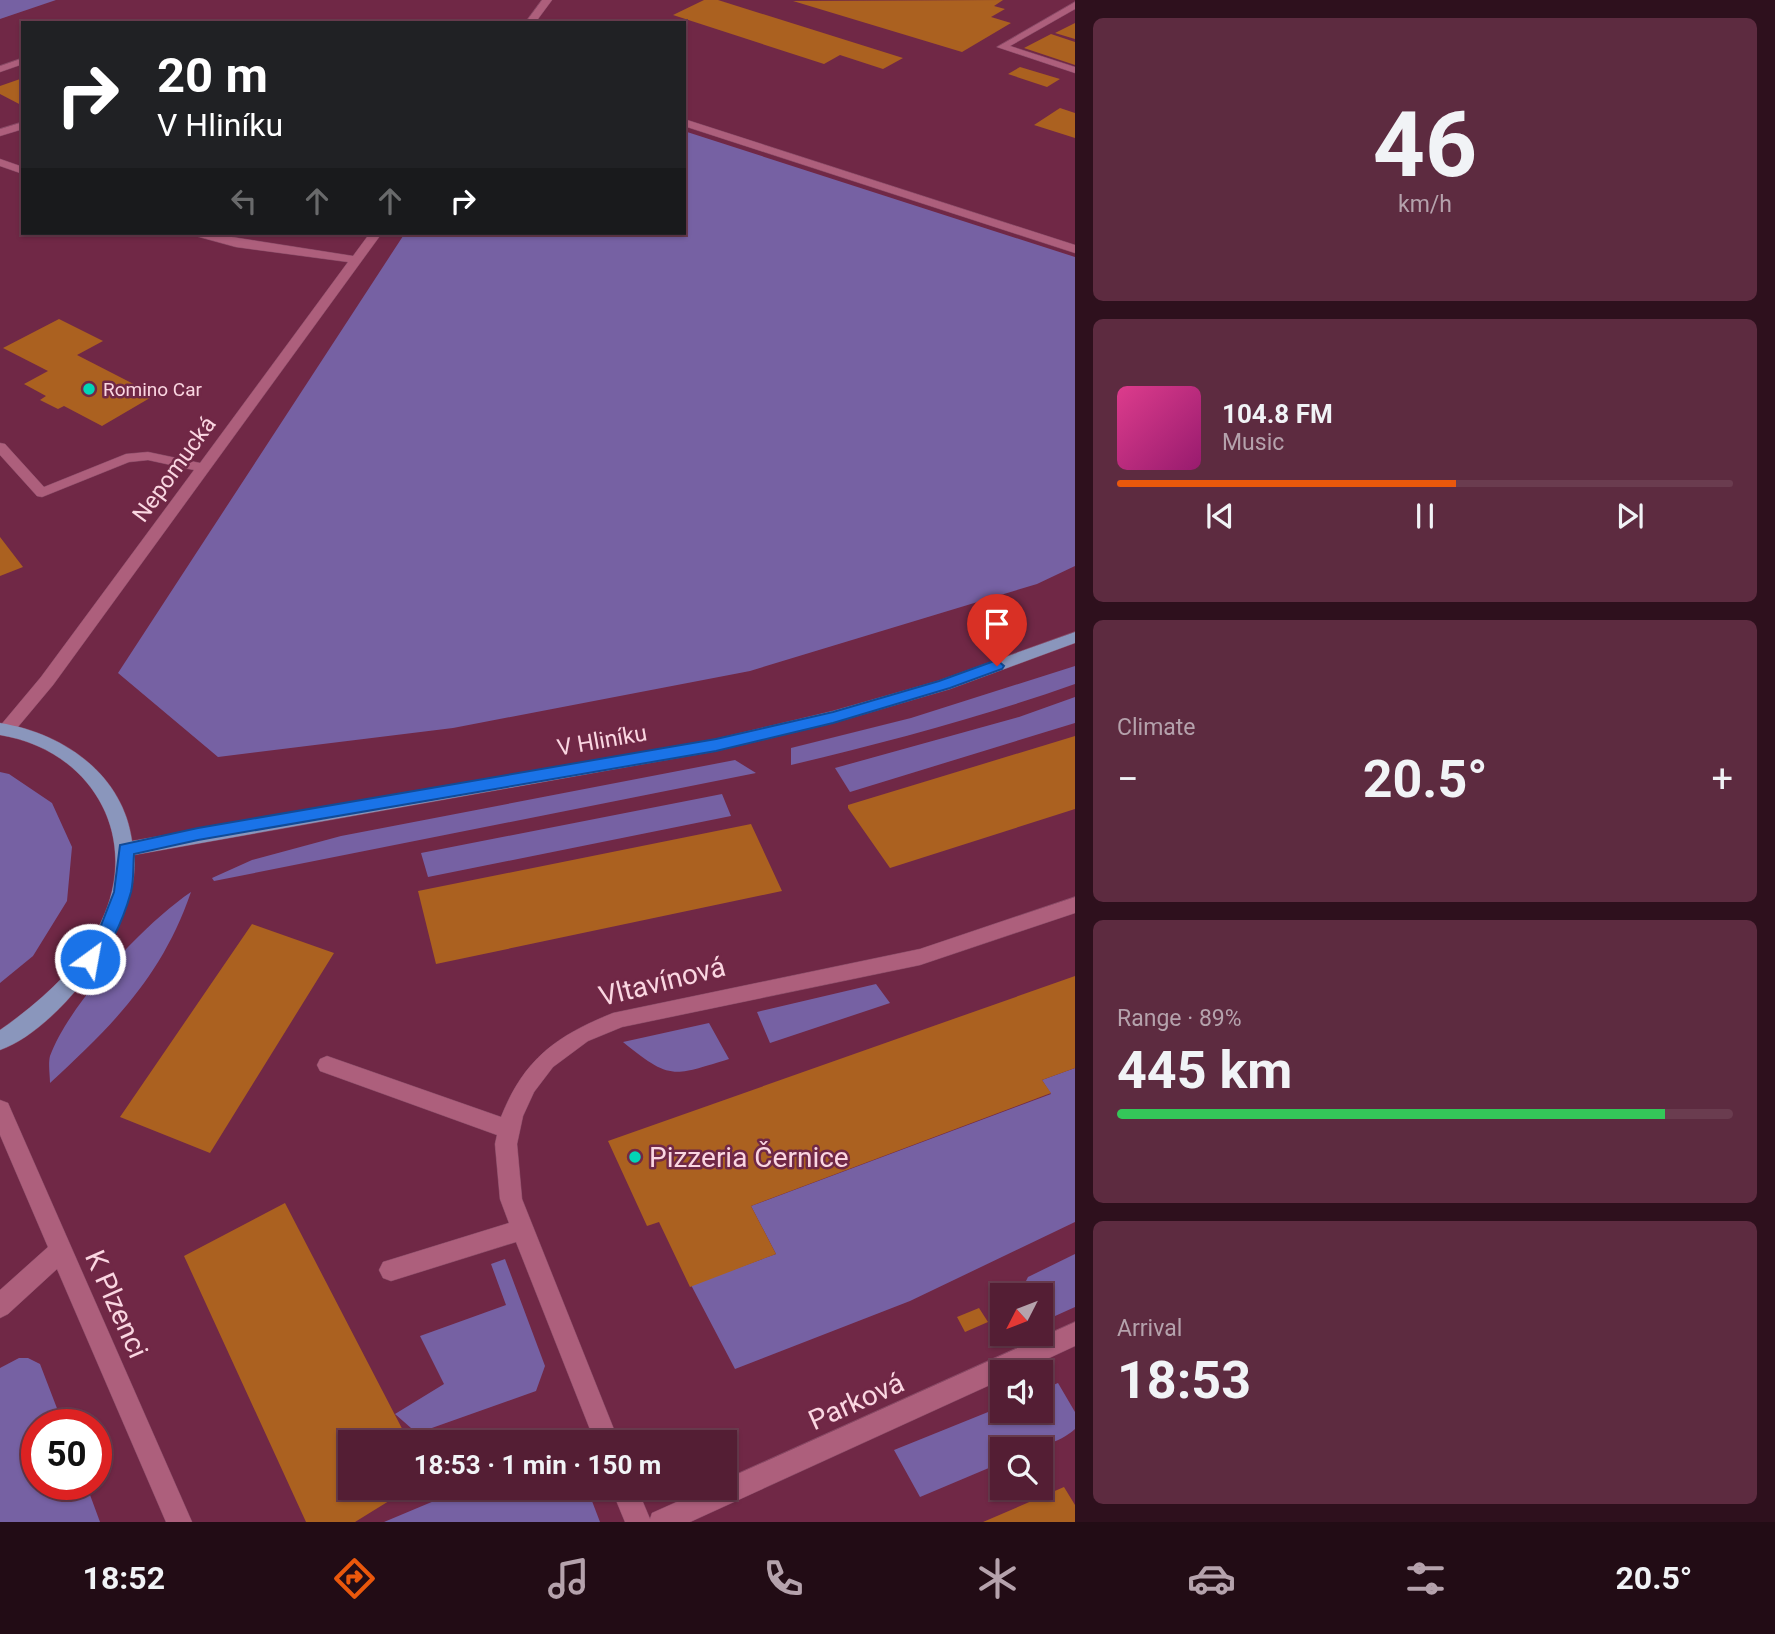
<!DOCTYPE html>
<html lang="en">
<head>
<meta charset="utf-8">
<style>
	body { margin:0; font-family:Roboto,sans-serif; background:#5d2b40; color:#f1f3f6; height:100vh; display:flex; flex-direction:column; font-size:26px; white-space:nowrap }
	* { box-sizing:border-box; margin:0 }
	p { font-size:23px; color:#b5a2ac }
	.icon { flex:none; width:38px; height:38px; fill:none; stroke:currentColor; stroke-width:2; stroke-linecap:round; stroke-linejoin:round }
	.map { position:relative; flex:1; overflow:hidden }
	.details { display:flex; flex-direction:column; gap:18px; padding:18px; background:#2e101d; width:700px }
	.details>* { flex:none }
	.guide { position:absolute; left:21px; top:21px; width:665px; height:214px; border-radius:0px; box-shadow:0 2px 5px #0004,0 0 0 2px #6a3c4f; background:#202124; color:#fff; overflow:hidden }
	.needle { width:46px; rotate:228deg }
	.buttons { position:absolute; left:990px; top:1283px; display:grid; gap:14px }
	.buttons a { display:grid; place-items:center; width:63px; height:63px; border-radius:0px; background:#541e34; box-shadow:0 2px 5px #0004,0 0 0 2px #6a3c4f; font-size:35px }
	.speed { position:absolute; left:21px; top:1409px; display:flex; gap:14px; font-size:35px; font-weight:700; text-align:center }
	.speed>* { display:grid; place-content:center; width:91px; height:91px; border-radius:50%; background:#541e34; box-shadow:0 2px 5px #0004,0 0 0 2px #6a3c4f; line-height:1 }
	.speed .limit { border:10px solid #d22; background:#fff; color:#111 }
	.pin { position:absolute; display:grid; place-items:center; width:60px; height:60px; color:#fff; margin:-72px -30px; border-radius:50% 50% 50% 0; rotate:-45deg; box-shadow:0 0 7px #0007 }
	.pin .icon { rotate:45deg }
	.me { position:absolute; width:77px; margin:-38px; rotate:32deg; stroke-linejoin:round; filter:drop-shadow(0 0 5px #0008) }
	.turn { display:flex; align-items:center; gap:24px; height:147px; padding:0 21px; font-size:32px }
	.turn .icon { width:91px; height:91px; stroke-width:2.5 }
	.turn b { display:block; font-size:49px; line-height:60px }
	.lanes { display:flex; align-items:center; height:66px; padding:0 21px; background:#0003; justify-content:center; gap:35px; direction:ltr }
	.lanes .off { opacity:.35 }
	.big { font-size:52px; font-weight:700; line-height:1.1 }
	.details .widget { flex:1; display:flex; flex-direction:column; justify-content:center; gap:10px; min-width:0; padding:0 24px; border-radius:10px; background:#5d2b40 }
	.details .dial { align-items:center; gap:0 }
	.dial b { font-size:91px; line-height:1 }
	.song { display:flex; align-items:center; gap:21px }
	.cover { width:84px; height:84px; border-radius:10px; background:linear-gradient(135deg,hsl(330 70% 55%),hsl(320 70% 35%)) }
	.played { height:7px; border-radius:4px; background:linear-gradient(90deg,#ea580c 55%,#6a3c4f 55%) }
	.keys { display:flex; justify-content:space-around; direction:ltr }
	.heat { display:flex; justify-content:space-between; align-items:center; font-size:38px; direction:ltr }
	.charge { height:10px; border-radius:5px; background:linear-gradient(90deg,#34c759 89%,#6a3c4f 0) }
	.trip { position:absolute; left:338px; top:1430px; width:399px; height:70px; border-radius:0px; background:#541e34; box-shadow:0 2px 5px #0004,0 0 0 2px #6a3c4f; font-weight:700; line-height:70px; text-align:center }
	.tab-bar { display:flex; height:112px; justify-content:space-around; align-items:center; background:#220c15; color:#b5a2ac }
	.tab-bar .icon { width:49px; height:49px }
	.tab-bar .selected { color:#ea580c }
	.tab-bar b { font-size:32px; color:#f1f3f6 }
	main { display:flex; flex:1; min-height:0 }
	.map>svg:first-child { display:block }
	.green { fill:#7661a3 }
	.building { fill:#ab6120 }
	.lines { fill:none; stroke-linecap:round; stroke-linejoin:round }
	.minor-casing { stroke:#874b66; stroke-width:1 }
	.major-casing { stroke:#874b66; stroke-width:1 }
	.minor { fill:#ad5f7c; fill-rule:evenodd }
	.major { fill:#8a96bc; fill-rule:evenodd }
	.route { fill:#1a73e8; stroke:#114b97; stroke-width:2 }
	.poi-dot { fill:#02d5b6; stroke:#702846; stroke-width:2.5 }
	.labels { text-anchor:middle; stroke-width:5; stroke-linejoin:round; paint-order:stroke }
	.far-poi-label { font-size:19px; fill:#fad6e1; stroke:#702846; text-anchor:start }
	.street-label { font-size:23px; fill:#fad6e1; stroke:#702846 }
	.near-street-label { font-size:28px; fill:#fad6e1; stroke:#702846 }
	.near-poi-label { font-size:28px; fill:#fad6e1; stroke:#702846; text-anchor:start }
</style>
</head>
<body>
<main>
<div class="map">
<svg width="1075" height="1522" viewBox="0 0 1075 1522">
	<rect width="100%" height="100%" fill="#702846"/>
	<path class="green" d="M 0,0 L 56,0 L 0,19 Z
		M 684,131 L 1075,257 L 1075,566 L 1037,584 L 750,671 L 453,728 L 218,757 L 118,673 L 405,233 L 684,233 Z
		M 1075,666 L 1075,684 C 982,717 887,742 791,765 L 791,748 L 911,718 Z
		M 1075,697 L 1075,723 L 850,792 L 835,768 L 1019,717 Z
		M 735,760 L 756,773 L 214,881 L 212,878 L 252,860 L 341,836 Z
		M 0,772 L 9,774 L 52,803 L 72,847 L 67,901 L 33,956 L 0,983 Z
		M 722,794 L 731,816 L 428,877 L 421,853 Z
		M 191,892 C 162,976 114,1024 50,1083 C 50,1075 48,1064 50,1056 C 69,1004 145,923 191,892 Z
		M 876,984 L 890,1003 L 770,1043 L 757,1012 Z
		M 709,1023 L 729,1059 C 673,1076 671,1081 623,1042 Z
		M 1075,1068 L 1075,1222 L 910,1301 L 735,1369 L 691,1285 L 776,1254 L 751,1206 L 1051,1094 L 1042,1080 Z
		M 1075,1254 L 1075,1307 L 1044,1321 L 1041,1317 L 1041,1295 L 1027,1295 L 1024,1285 L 1028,1277 Z
		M 505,1259 L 545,1366 L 536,1391 L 429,1429 L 411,1428 L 395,1414 L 444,1384 L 420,1336 L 506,1305 L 491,1264 Z
		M 19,1358 L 28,1358 L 40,1364 L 63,1424 L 37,1424 L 37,1484 L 86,1484 L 100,1522 L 0,1522 L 0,1368 Z
		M 1058,1383 L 1075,1412 L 1075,1429 C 1055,1447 1028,1449 1003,1449 L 1003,1462 L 920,1497 L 894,1450 L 1003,1406 L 1003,1410 L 1041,1410 L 1041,1390 Z
		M 465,1488 L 587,1488 L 600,1522 L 384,1522 Z"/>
	<path class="building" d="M 704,0 L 718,0 L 903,58 L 883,69 L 840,55 L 824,64 L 673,15 Z
		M 1003,0 L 994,6 L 1005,9 L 991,17 L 1011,23 L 962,52 L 793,1 Z
		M 1075,23 L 1075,39 L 1055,33 Z
		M 1051,34 L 1075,42 L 1075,65 L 1024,48 Z
		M 1020,67 L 1060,79 L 1047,87 L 1008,74 Z
		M 23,78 L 23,106 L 0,94 L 0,86 Z
		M 1060,108 L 1075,113 L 1075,138 L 1034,125 Z
		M 59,319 L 103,341 L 77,355 L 155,395 L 102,426 L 64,406 L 58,409 L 40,400 L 46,396 L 24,384 L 48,371 L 3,348 Z
		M 0,537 L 23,567 L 0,576 Z
		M 1075,736 L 1075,809 L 890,868 L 848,808 L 848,805 Z
		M 751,824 L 782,891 L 436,964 L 418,891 Z
		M 252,924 L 334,953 L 210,1153 L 120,1117 Z
		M 1075,976 L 1075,1068 L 1042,1080 L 1051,1093 L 751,1206 L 776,1254 L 690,1287 L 659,1222 L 647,1226 L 608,1141 Z
		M 285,1203 L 409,1442 L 350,1442 L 350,1488 L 410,1488 L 355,1522 L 306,1522 L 184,1256 Z
		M 979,1308 L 988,1322 L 965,1332 L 957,1317 Z
		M 1064,1487 L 1075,1505 L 1075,1522 L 983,1522 Z"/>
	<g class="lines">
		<defs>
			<path id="minor" d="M 542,0 L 552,0 L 535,23 L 525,23 Z
				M 1075,2 L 1075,9 L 1010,46 L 1075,67 L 1075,73 L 997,47 Z
				M 23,58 L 23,64 L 0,72 L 0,66 Z
				M 684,119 L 1075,245 L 1075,253 L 684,126 Z
				M 23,122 L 23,129 L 0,136 L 0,129 Z
				M 0,159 L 23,167 L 23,174 L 0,166 Z
				M 185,233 L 206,233 L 353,256 L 370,233 L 382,233 L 53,685 L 12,734 L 0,734 L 0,726 L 41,677 L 194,470 L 148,460 L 129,462 L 42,497 L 37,496 L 0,455 L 0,443 L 5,444 L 44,487 L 126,454 L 148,452 L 200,463 L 348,262 L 236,247 Z
				M 1075,897 L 1075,913 L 920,965 L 622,1027 L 588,1041 L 553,1067 L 534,1092 L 523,1116 L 517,1144 L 522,1199 L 619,1442 L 595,1442 L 516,1242 L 391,1281 L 383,1278 L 379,1270 L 383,1262 L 509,1223 L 500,1199 L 495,1144 L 497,1135 L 320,1071 L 317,1065 L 320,1059 L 327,1056 L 501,1117 C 524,1059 556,1036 613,1013 L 920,949 Z
				M 0,1100 L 8,1103 L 11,1110 L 192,1522 L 166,1522 L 57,1269 L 8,1314 L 0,1318 L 0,1290 L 48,1247 L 0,1135 Z
				M 1075,1322 L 1075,1346 L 1019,1372 L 1003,1372 L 1003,1379 L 690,1522 L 625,1522 L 611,1488 L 637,1488 L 650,1519 L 652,1513 L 708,1488 L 724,1488 L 724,1480 Z"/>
			<path id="major" d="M 1075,632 L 1075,643 L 950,689 L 833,723 L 716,751 L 134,855 C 142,920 60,1029 0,1050 L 0,1030 C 40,1002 80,967 101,922 C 142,837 92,750 0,735 L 0,723 C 63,733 123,774 132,841 L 716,739 L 833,711 L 938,681 Z"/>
		</defs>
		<use href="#minor" class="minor-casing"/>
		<use href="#major" class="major-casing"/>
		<use href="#minor" class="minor"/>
		<use href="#major" class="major"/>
	</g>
	<path class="route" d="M 997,660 L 1004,666 L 1002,669 L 950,688 L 833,723 L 716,751 L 198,840 L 134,854 C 133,866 134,880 131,892 C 126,910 105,971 83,964 L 81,959 L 98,933 L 114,892 L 120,845 L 198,828 L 716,739 L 833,712 L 939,681 Z"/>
	<g class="poi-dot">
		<circle cx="89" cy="389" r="7"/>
		<circle cx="635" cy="1157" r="7"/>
	</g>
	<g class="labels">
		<g class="far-poi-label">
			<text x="103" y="396">Romino Car</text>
		</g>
		<g class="street-label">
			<text transform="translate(174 469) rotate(-54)" y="8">Nepomucká</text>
			<text transform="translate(602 740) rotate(-10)" y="8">V Hliníku</text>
		</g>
		<g class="near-street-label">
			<text transform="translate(662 981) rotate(-14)" y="10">Vltavínová</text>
			<text transform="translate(117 1304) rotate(66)" y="10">K Plzenci</text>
			<text transform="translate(856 1401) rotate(-24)" y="10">Parková</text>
		</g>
		<g class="near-poi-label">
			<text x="649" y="1167">Pizzeria Černice</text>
		</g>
	</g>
</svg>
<div class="buttons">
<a><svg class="needle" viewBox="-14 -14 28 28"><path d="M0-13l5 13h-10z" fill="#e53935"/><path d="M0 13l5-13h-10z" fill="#b5a2ac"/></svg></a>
<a><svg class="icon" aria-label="sound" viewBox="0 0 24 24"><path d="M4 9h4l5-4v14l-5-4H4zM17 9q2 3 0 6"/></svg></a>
<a><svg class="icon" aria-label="search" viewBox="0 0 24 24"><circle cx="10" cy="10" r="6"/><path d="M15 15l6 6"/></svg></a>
</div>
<div class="speed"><div class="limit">50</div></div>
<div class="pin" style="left:997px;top:666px;background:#d93025"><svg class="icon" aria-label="arrive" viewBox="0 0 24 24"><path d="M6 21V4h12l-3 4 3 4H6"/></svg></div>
<svg class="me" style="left:90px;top:959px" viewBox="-20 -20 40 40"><circle r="17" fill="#1a73e8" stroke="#fff" stroke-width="3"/><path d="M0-11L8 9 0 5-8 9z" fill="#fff"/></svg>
<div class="trip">18:53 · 1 min · 150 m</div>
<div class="guide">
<div class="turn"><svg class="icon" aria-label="right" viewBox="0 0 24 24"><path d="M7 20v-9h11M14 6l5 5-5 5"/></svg><div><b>20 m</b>V Hliníku</div></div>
<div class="lanes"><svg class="icon off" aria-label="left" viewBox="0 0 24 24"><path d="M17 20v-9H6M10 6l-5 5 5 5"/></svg><svg class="icon off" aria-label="ahead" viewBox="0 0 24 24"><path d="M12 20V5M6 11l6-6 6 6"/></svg><svg class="icon off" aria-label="ahead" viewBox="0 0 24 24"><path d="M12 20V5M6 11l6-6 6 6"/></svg><svg class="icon" aria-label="right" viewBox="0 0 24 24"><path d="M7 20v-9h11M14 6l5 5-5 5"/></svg></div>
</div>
</div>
<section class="details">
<div class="widget dial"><b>46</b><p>km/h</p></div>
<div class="widget">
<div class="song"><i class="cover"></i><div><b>104.8 FM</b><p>Music</p></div></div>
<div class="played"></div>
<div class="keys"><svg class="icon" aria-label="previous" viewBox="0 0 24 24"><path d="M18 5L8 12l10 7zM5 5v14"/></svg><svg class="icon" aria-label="pause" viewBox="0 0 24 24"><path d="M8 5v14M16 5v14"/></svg><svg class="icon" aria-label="next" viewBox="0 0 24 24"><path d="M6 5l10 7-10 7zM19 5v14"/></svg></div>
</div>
<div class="widget"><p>Climate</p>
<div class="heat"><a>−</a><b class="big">20.5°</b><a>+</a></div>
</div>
<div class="widget"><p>Range · 89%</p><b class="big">445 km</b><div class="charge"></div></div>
<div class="widget"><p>Arrival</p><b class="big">18:53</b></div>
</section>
</main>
<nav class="tab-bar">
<b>18:52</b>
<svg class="icon selected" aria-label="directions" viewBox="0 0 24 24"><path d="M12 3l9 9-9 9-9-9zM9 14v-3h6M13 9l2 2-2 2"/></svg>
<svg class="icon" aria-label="music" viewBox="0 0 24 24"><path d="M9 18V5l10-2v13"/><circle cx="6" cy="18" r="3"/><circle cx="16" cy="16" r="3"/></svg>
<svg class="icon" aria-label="phone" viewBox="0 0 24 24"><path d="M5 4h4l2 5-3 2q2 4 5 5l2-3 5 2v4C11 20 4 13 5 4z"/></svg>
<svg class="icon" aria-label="climate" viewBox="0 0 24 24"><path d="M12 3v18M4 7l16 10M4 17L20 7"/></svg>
<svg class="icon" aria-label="car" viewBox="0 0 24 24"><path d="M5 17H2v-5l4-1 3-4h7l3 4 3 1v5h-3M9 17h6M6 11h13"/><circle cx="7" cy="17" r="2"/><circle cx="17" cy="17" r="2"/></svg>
<svg class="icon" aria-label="filters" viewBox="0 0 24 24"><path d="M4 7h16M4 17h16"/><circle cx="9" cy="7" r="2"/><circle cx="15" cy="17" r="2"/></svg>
<b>20.5°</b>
</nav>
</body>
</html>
